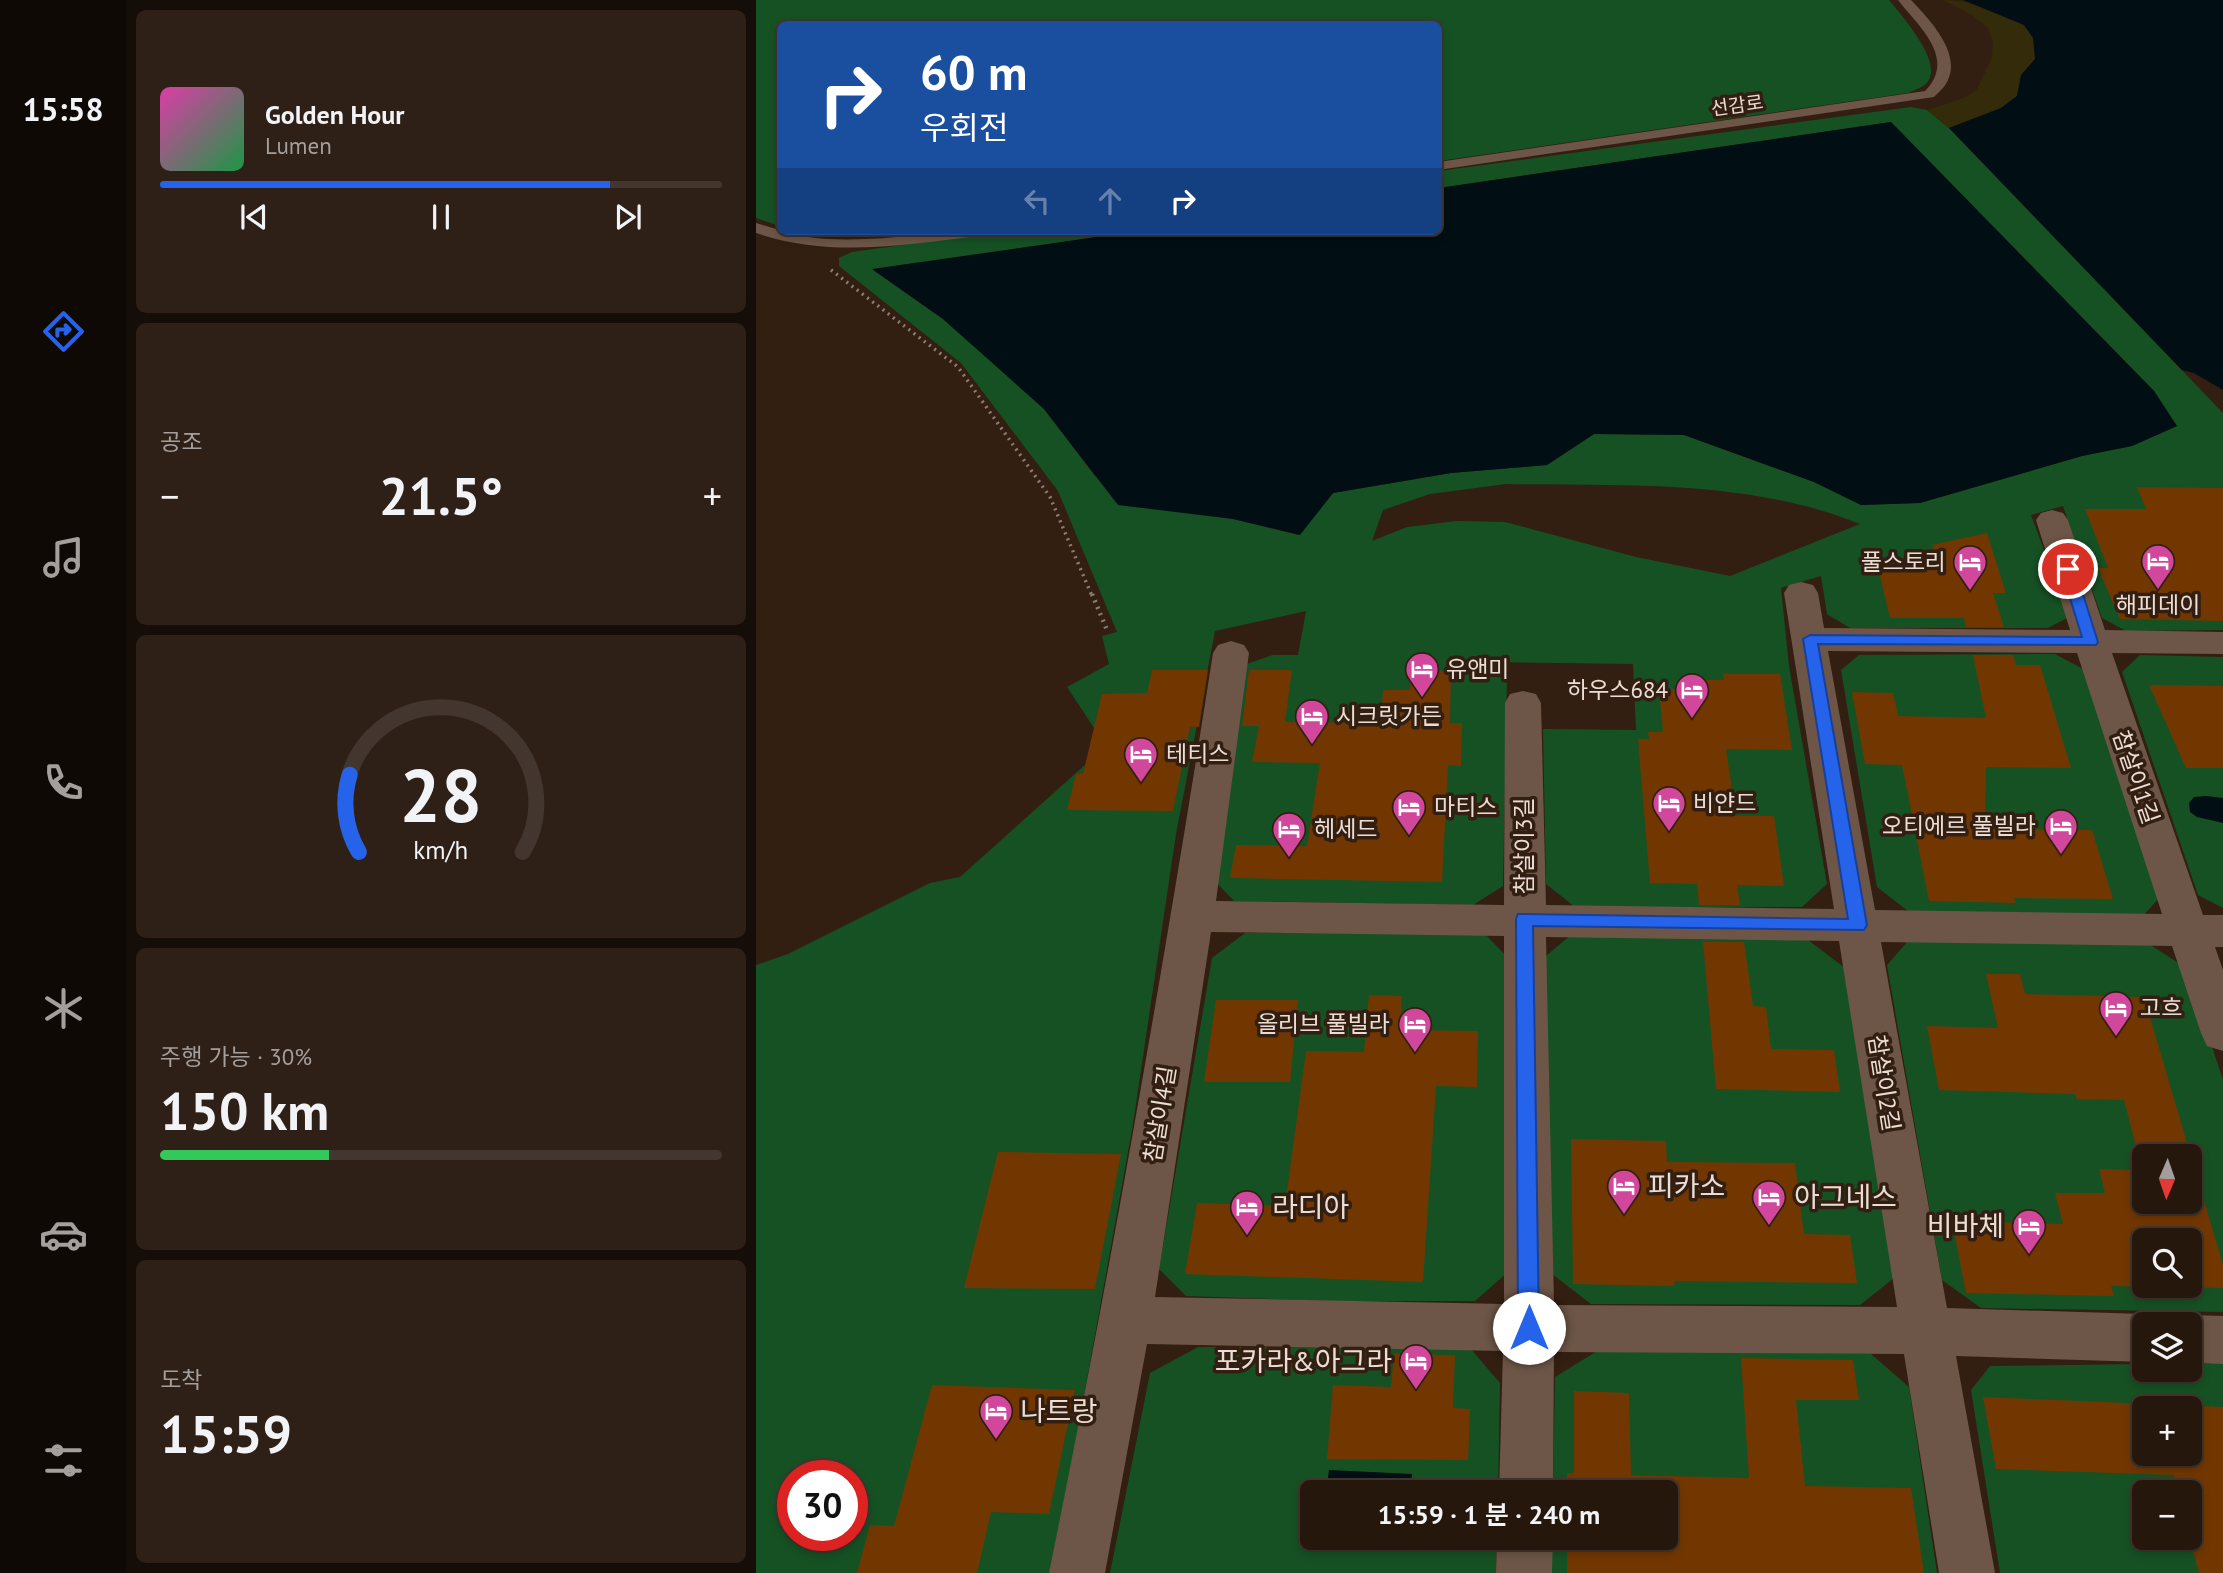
<!DOCTYPE html>
<html lang="ko">
<head>
<meta charset="utf-8">
<style>
	body { margin:0; font-family:"PT Sans","Noto Sans KR",sans-serif; background:#2e2016; color:#f1f3f6; height:100vh; display:flex; flex-direction:column; font-size:26px; white-space:nowrap }
	* { box-sizing:border-box; margin:0 }
	p { font-size:23px; color:#a49f9d }
	.icon { flex:none; width:38px; height:38px; fill:none; stroke:currentColor; stroke-width:2; stroke-linecap:round; stroke-linejoin:round }
	.map { position:relative; flex:1; overflow:hidden }
	.side { display:flex; flex-direction:column; gap:10px; padding:10px; background:#150d07; width:630px }
	.side>* { flex:none }
	.hud { position:absolute; left:21px; top:21px; width:665px; height:214px; border-radius:10px; box-shadow:0 4px 10px #0003,0 0 0 2px #42362e; background:#1a4fa0; color:#fff; overflow:hidden }
	.needle { width:46px; rotate:182deg }
	.buttons { position:absolute; left:1376px; top:1144px; display:grid; gap:14px }
	.buttons a { display:grid; place-items:center; width:70px; height:70px; border-radius:10px; background:#26170d; box-shadow:0 4px 10px #0003,0 0 0 2px #42362e; font-size:35px }
	.speed { position:absolute; left:21px; top:1460px; display:flex; gap:14px; font-size:35px; font-weight:700; text-align:center }
	.speed>* { display:grid; place-content:center; width:91px; height:91px; border-radius:50%; background:#26170d; box-shadow:0 4px 10px #0003,0 0 0 2px #42362e; line-height:1 }
	.speed .limit { border:10px solid #d22; background:#fff; color:#111 }
	.pin { position:absolute; display:grid; place-items:center; width:60px; height:60px; color:#fff; margin:-30px; border:4px solid #fff; border-radius:50%; box-shadow:0 2px 7px #0007 }
	.me { position:absolute; width:77px; margin:-38px; rotate:0deg; stroke-linejoin:round; filter:drop-shadow(0 0 5px #0008) }
	.turn { display:flex; align-items:center; gap:24px; height:147px; padding:0 28px; font-size:32px }
	.turn .icon { width:91px; height:91px; stroke-width:2.5 }
	.turn b { display:block; font-size:49px; line-height:60px }
	.lanes { display:flex; align-items:center; height:66px; padding:0 28px; background:#0003; justify-content:center; gap:35px; direction:ltr }
	.lanes .off { opacity:.35 }
	.big { font-size:52px; font-weight:600; line-height:1.1 }
	.side .tile { flex:1; display:flex; flex-direction:column; justify-content:center; gap:10px; min-width:0; padding:0 24px; border-radius:10px; background:#2e2016 }
	.side .dial { align-items:center; gap:0 }
	.dial svg { height:182px; overflow:visible; fill:none; stroke:#42362e; stroke-width:7; stroke-linecap:round; text-anchor:middle }
	.dial text { fill:#f1f3f6; stroke:none }
	.song { display:flex; align-items:center; gap:21px }
	.cover { width:84px; height:84px; border-radius:10px; background:linear-gradient(135deg,hsl(320 70% 55%),hsl(140 70% 35%)) }
	.played { height:7px; border-radius:4px; background:linear-gradient(90deg,#2563eb 80%,#42362e 80%) }
	.keys { display:flex; justify-content:space-around; direction:ltr }
	.heat { display:flex; justify-content:space-between; align-items:center; font-size:38px; direction:ltr }
	.charge { height:10px; border-radius:5px; background:linear-gradient(90deg,#34c759 30%,#42362e 0) }
	.trip { position:absolute; left:544px; top:1480px; width:378px; height:70px; border-radius:10px; background:#26170d; box-shadow:0 4px 10px #0003,0 0 0 2px #42362e; font-weight:600; line-height:70px; text-align:center }
	main { display:flex; flex:1; min-height:0 }
	.tab-bar { display:flex; flex-direction:column; width:126px; justify-content:space-around; align-items:center; background:#0f0905; color:#a49f9d }
	.tab-bar .icon { width:49px; height:49px }
	.tab-bar .current { color:#2563eb }
	.tab-bar b { font-size:32px; color:#f1f3f6 }
	.map>svg:first-child { display:block }
	.green { fill:#165124; fill-rule:evenodd }
	.sand { fill:#332b0a }
	.water { fill:#010e13 }
	.building { fill:#723700; fill-rule:evenodd }
	.lines { fill:none; stroke-linecap:round; stroke-linejoin:round }
	.path-far1 { stroke:#8d7c71; stroke-width:3.5; stroke-dasharray:2 4.5; stroke-linecap:butt }
	.path { stroke:#8d7c71; stroke-width:4.5; stroke-dasharray:2 5; stroke-linecap:butt }
	.lane { fill:#6d5647; fill-rule:evenodd }
	.street { fill:#6d5647; fill-rule:evenodd }
	.route { fill:#2563eb; stroke:#184099; stroke-width:2 }
	.labels { text-anchor:middle; stroke-width:7; stroke-linejoin:round; paint-order:stroke }
	.far-street-label { font-size:19px; fill:#ebddd4; stroke:#321f11 }
	.poi-label { font-size:23px; fill:#ebddd4; stroke:#321f11; text-anchor:start }
	.street-label { font-size:23px; fill:#ebddd4; stroke:#321f11 }
	.near-poi-label { font-size:28px; fill:#ebddd4; stroke:#321f11; text-anchor:start }
</style>
</head>
<body>
<main>
<nav class="tab-bar">
<b>15:58</b>
<svg class="icon current" aria-label="directions" viewBox="0 0 24 24"><path d="M12 3l9 9-9 9-9-9zM9 14v-3h6M13 9l2 2-2 2"/></svg>
<svg class="icon" aria-label="music" viewBox="0 0 24 24"><path d="M9 18V5l10-2v13"/><circle cx="6" cy="18" r="3"/><circle cx="16" cy="16" r="3"/></svg>
<svg class="icon" aria-label="phone" viewBox="0 0 24 24"><path d="M5 4h4l2 5-3 2q2 4 5 5l2-3 5 2v4C11 20 4 13 5 4z"/></svg>
<svg class="icon" aria-label="climate" viewBox="0 0 24 24"><path d="M12 3v18M4 7l16 10M4 17L20 7"/></svg>
<svg class="icon" aria-label="car" viewBox="0 0 24 24"><path d="M5 17H2v-5l4-1 3-4h7l3 4 3 1v5h-3M9 17h6M6 11h13"/><circle cx="7" cy="17" r="2"/><circle cx="17" cy="17" r="2"/></svg>
<svg class="icon" aria-label="filters" viewBox="0 0 24 24"><path d="M4 7h16M4 17h16"/><circle cx="9" cy="7" r="2"/><circle cx="15" cy="17" r="2"/></svg>
</nav>
<section class="side">
<div class="tile">
<div class="song"><i class="cover"></i><div><b>Golden Hour</b><p>Lumen</p></div></div>
<div class="played"></div>
<div class="keys"><svg class="icon" aria-label="previous" viewBox="0 0 24 24"><path d="M18 5L8 12l10 7zM5 5v14"/></svg><svg class="icon" aria-label="pause" viewBox="0 0 24 24"><path d="M8 5v14M16 5v14"/></svg><svg class="icon" aria-label="next" viewBox="0 0 24 24"><path d="M6 5l10 7-10 7zM19 5v14"/></svg></div>
</div>
<div class="tile"><p>공조</p>
<div class="heat"><a>−</a><b class="big">21.5°</b><a>+</a></div>
</div>
<div class="tile dial"><svg viewBox="0 0 100 80">
<path d="M14 69A42 42 0 1 1 86 69"/>
<path d="M14 69A42 42 0 0 1 10 35" stroke="#2563eb"/>
<text x="50" y="56" font-size="32" font-weight="700">28</text>
<text x="50" y="72" font-size="11">km/h</text>
</svg></div>
<div class="tile"><p>주행 가능 · 30%</p><b class="big">150 km</b><div class="charge"></div></div>
<div class="tile"><p>도착</p><b class="big">15:59</b></div>
</section>
<div class="map">
<svg width="1467" height="1573" viewBox="0 0 1467 1573">
	<rect width="100%" height="100%" fill="#321f11"/>
	<path class="green" d="M 0,0 L 1133,0 C 1146,16 1182,57 1174,77 C 1171,87 1160,89 1152,93 L 683,161 L 682,24 L 24,24 L 24,226 L 0,218 Z
		M 1155,107 L 1171,110 L 1193,128 L 1467,413 L 1467,630 L 1370,631 L 1346,618 L 1307,506 L 1275,515 L 1313,617 L 1292,628 L 1094,628 L 1071,614 L 1065,576 L 1025,588 L 1033,666 L 1071,884 L 1046,907 L 819,907 L 790,884 L 787,729 L 880,730 L 877,664 L 728,662 L 751,677 L 747,886 L 717,905 L 478,901 L 458,880 L 491,664 L 517,655 L 542,655 L 550,611 L 459,631 L 420,834 L 377,1124 L 296,1573 L 0,1573 L 0,965 L 32,954 L 174,883 L 204,877 L 350,746 L 311,687 L 353,664 L 346,636 L 361,632 L 302,491 L 205,363 L 83,266 L 83,258 L 96,252 L 247,231 L 382,231 L 117,270 L 187,319 L 288,409 L 339,476 L 477,519 L 543,535 L 577,493 L 695,473 L 791,465 L 838,434 L 928,435 L 1058,482 L 1105,505 L 1164,503 L 1326,456 L 1376,446 L 1421,426 L 1398,391 L 1135,122 L 683,188 L 683,171 ZM 750,484 C 867,486 993,479 1104,524 L 974,576 L 880,557 L 749,522 L 701,521 L 651,527 L 616,541 L 627,510 L 674,494 ZM 37,1475 L 96,1475 L 96,1535 L 37,1535 Z
		M 1299,654 L 1329,670 L 1404,897 L 1387,916 L 1152,911 L 1121,887 L 1085,670 L 1103,655 Z
		M 1384,655 L 1467,657 L 1467,908 L 1442,895 L 1366,672 Z
		M 612,932 L 730,935 L 753,959 L 753,1271 L 719,1301 L 574,1301 L 430,1296 L 403,1269 L 456,958 L 489,933 Z
		M 816,934 L 1052,940 L 1089,968 L 1138,1278 L 1104,1305 L 835,1304 L 796,1274 L 784,961 Z
		M 1152,941 L 1393,944 L 1430,968 L 1467,1080 L 1467,1312 L 1225,1308 L 1186,1280 L 1131,965 ZM 1388,1157 L 1433,1157 L 1433,1202 L 1388,1202 ZM 1388,1241 L 1433,1241 L 1433,1286 L 1388,1286 Z
		M 442,1347 L 713,1347 L 744,1383 L 742,1493 L 556,1493 L 556,1538 L 741,1538 L 740,1573 L 354,1573 L 394,1373 Z
		M 843,1350 L 1115,1354 L 1153,1387 L 1181,1573 L 795,1573 L 796,1538 L 910,1538 L 910,1493 L 797,1493 L 799,1377 Z
		M 1388,1364 L 1388,1370 L 1433,1370 L 1433,1364 L 1467,1364 L 1467,1573 L 1244,1573 L 1215,1390 L 1234,1366 ZM 1388,1409 L 1433,1409 L 1433,1454 L 1388,1454 ZM 1388,1493 L 1433,1493 L 1433,1538 L 1388,1538 Z"/>
	<path class="sand" d="M 1187,0 C 1210,0 1266,14 1277,37 C 1279,43 1279,53 1279,59 L 1265,75 L 1261,96 L 1245,108 L 1193,128 L 1171,110 L 1210,97 L 1220,91 L 1236,58 L 1237,42 L 1232,28 L 1216,15 Z"/>
	<path class="water" d="M 1207,0 L 1467,0 L 1467,390 L 1438,373 L 1426,370 L 1193,128 L 1245,108 L 1261,96 L 1265,75 L 1279,59 L 1277,38 L 1268,25 Z
		M 1135,122 L 1398,391 L 1421,426 L 1376,446 L 1326,456 L 1164,503 L 1105,505 L 1058,482 L 928,435 L 838,434 L 791,465 L 695,473 L 577,493 L 544,535 L 477,519 L 362,505 L 288,409 L 187,319 L 116,269 L 383,231 L 682,231 L 683,188 Z
		M 1450,796 L 1467,798 L 1467,823 L 1441,817 L 1434,812 L 1433,803 L 1438,797 Z
		M 573,1470 L 656,1474 L 654,1493 L 570,1493 Z
		M 565,1538 L 650,1538 L 650,1547 L 564,1543 Z"/>
	<path class="building" d="M 1381,487 L 1467,488 L 1467,621 L 1364,619 L 1342,568 L 1352,568 L 1329,509 L 1390,509 Z
		M 1231,533 L 1250,593 L 1237,593 L 1248,627 L 1210,627 L 1208,618 L 1134,618 L 1122,568 L 1184,569 L 1176,545 Z
		M 1217,655 L 1257,655 L 1260,665 L 1284,665 L 1315,768 L 1230,767 L 1229,829 L 1336,830 L 1357,899 L 1258,898 L 1260,903 L 1173,901 L 1146,765 L 1109,764 L 1096,692 L 1137,693 L 1142,716 L 1230,718 Z
		M 396,670 L 452,670 L 443,727 L 434,727 L 417,811 L 311,810 L 320,774 L 327,774 L 346,694 L 391,693 Z
		M 493,670 L 536,670 L 529,722 L 625,723 L 627,690 L 654,690 L 655,671 L 695,671 L 694,723 L 706,723 L 705,766 L 692,765 L 686,882 L 474,878 L 480,845 L 551,846 L 564,763 L 496,762 L 503,726 L 486,726 Z
		M 967,674 L 1024,674 L 1036,750 L 970,749 L 980,816 L 1018,816 L 1028,886 L 981,885 L 984,905 L 943,905 L 941,884 L 894,883 L 882,739 L 893,739 L 892,732 L 907,732 L 903,689 L 945,689 L 944,680 L 968,680 Z
		M 1393,685 L 1467,686 L 1467,768 L 1430,768 Z
		M 947,942 L 988,942 L 997,1006 L 1010,1007 L 1015,1049 L 1078,1050 L 1084,1092 L 960,1089 Z
		M 1230,974 L 1264,974 L 1269,994 L 1388,997 L 1467,1265 L 1467,1288 L 1355,1286 L 1358,1296 L 1210,1293 L 1196,1221 L 1307,1224 L 1299,1193 L 1349,1193 L 1343,1169 L 1386,1170 L 1368,1100 L 1321,1099 L 1319,1094 L 1183,1090 L 1171,1026 L 1242,1028 ZM 1388,1157 L 1433,1157 L 1433,1202 L 1388,1202 ZM 1388,1241 L 1433,1241 L 1433,1286 L 1388,1286 Z
		M 613,995 L 646,996 L 644,1030 L 722,1031 L 721,1087 L 680,1086 L 667,1282 L 429,1274 L 441,1203 L 529,1206 L 550,1051 L 608,1052 Z
		M 460,1000 L 542,1000 L 534,1082 L 448,1082 Z
		M 815,1139 L 910,1141 L 911,1162 L 1039,1163 L 1048,1234 L 1094,1235 L 1101,1283 L 918,1281 L 919,1286 L 817,1284 Z
		M 242,1152 L 365,1154 L 339,1289 L 208,1288 Z
		M 638,1354 L 699,1355 L 697,1408 L 714,1409 L 712,1460 L 571,1459 L 577,1385 L 635,1387 Z
		M 985,1358 L 1097,1360 L 1103,1400 L 1040,1400 L 1049,1486 L 1155,1488 L 1168,1573 L 811,1573 L 811,1538 L 910,1538 L 910,1493 L 811,1493 L 811,1473 L 818,1473 L 818,1391 L 873,1393 L 875,1475 L 993,1478 Z
		M 176,1385 L 319,1390 L 293,1514 L 235,1512 L 221,1573 L 101,1573 L 114,1525 L 138,1526 Z
		M 1227,1397 L 1467,1407 L 1467,1573 L 1443,1573 L 1433,1536 L 1433,1493 L 1422,1493 L 1418,1475 L 1240,1469 ZM 1388,1409 L 1433,1409 L 1433,1454 L 1388,1454 Z"/>
	<g class="lines">
		<path class="path-far1" d="M 75,270 L 202,367 L 294,497 L 336,596"/>
		<path class="path" d="M 336,594 L 351,630"/>
		<path class="lane" d="M 1142,0 L 1155,0 C 1173,19 1205,52 1192,80 C 1189,87 1183,92 1178,97 L 682,170 L 682,162 L 1169,91 C 1201,58 1163,27 1142,0 Z
			M 0,223 C 18,228 34,234 52,237 C 111,245 171,231 230,231 L 222,236 C 147,245 73,258 0,233 Z"/>
		<path class="street" d="M 1296,510 L 1307,513 L 1312,520 L 1349,630 L 1467,632 L 1467,654 L 1356,653 L 1447,915 L 1467,915 L 1467,947 L 1459,947 L 1467,970 L 1467,1051 L 1451,1046 L 1445,1033 L 1416,946 L 1125,942 L 1191,1308 L 1388,1314 L 1406,1321 L 1408,1325 L 1388,1325 L 1388,1362 L 1200,1356 L 1239,1573 L 1183,1573 L 1148,1354 L 798,1352 L 797,1493 L 743,1493 L 747,1351 L 391,1344 L 349,1573 L 293,1573 C 355,1268 409,961 457,653 L 462,645 L 475,641 L 488,645 L 493,653 L 460,901 L 748,905 L 749,703 L 754,694 L 767,691 L 780,694 L 785,703 L 790,905 L 1078,909 L 1028,593 L 1033,585 L 1045,582 L 1057,585 L 1062,593 L 1068,628 L 1314,630 L 1280,520 L 1285,513 ZM 1072,651 L 1321,653 L 1406,914 L 1119,910 ZM 455,932 L 748,936 L 748,1304 L 399,1297 ZM 790,937 L 1083,941 L 1141,1307 L 798,1305 Z
			M 1433,1315 L 1467,1316 L 1467,1364 L 1433,1363 L 1433,1325 L 1414,1325 Z
			M 741,1538 L 797,1538 L 796,1573 L 740,1573 Z"/>
	</g>
	<path class="route" d="M 1312,564 L 1319,569 L 1342,642 L 1340,645 L 1062,644 L 1111,925 L 1108,930 L 777,926 L 783,1328 L 780,1335 L 773,1338 L 766,1335 L 762,1328 L 760,919 L 762,914 L 1092,919 L 1047,639 L 1054,635 L 1326,637 L 1305,569 Z"/>
	<defs>
		<symbol id="hotel-pin" viewBox="-11 -11 22 30"><path d="M0 17L-7.5 6A9.5 9.5 0 1 1 7.5 6Z" fill="#d1479c" stroke="#321f11"/><path d="M-6-4.5h1.5V1H6V5H4.5V3h-9V5H-6ZM-4 0a1.8 1.8 0 1 1 3.6 0ZM.5 0V-2.5h3Q6-2.5 6 0Z" fill="#fff"/></symbol>
	</defs>
	<g fill-rule="evenodd">
		<use href="#hotel-pin" x="1383" y="542" width="38" height="52"/>
		<use href="#hotel-pin" x="1195" y="543" width="38" height="52"/>
		<use href="#hotel-pin" x="647" y="650" width="38" height="52"/>
		<use href="#hotel-pin" x="917" y="671" width="38" height="52"/>
		<use href="#hotel-pin" x="537" y="697" width="38" height="52"/>
		<use href="#hotel-pin" x="366" y="735" width="38" height="52"/>
		<use href="#hotel-pin" x="894" y="784" width="38" height="52"/>
		<use href="#hotel-pin" x="634" y="788" width="38" height="52"/>
		<use href="#hotel-pin" x="1286" y="807" width="38" height="52"/>
		<use href="#hotel-pin" x="514" y="810" width="38" height="52"/>
		<use href="#hotel-pin" x="1341" y="989" width="38" height="52"/>
		<use href="#hotel-pin" x="640" y="1005" width="38" height="52"/>
		<use href="#hotel-pin" x="849" y="1167" width="38" height="52"/>
		<use href="#hotel-pin" x="994" y="1178" width="38" height="52"/>
		<use href="#hotel-pin" x="472" y="1188" width="38" height="52"/>
		<use href="#hotel-pin" x="1254" y="1207" width="38" height="52"/>
		<use href="#hotel-pin" x="641" y="1342" width="38" height="52"/>
		<use href="#hotel-pin" x="221" y="1392" width="38" height="52"/>
	</g>
	<g class="labels">
		<g class="far-street-label">
			<text transform="translate(981 105) rotate(-8)" y="7">선감로</text>
		</g>
		<g class="poi-label">
			<text x="1190" y="570" text-anchor="end">풀스토리</text>
			<text x="1402" y="613" text-anchor="middle">해피데이</text>
			<text x="690" y="677">유앤미</text>
			<text x="912" y="698" text-anchor="end">하우스684</text>
			<text x="580" y="724">시크릿가든</text>
			<text x="410" y="762">테티스</text>
			<text x="937" y="811">비얀드</text>
			<text x="678" y="815">마티스</text>
			<text x="1280" y="834" text-anchor="end">오티에르 풀빌라</text>
			<text x="558" y="837">헤세드</text>
			<text x="1384" y="1016">고흐</text>
			<text x="634" y="1032" text-anchor="end">올리브 풀빌라</text>
		</g>
		<g class="street-label">
			<text transform="translate(1380 777) rotate(71)" y="8">참살이1길</text>
			<text transform="translate(768 846) rotate(-90)" y="8">참살이3길</text>
			<text transform="translate(1128 1083) rotate(81)" y="8">참살이2길</text>
			<text transform="translate(404 1114) rotate(-81)" y="8">참살이4길</text>
		</g>
		<g class="near-poi-label">
			<text x="892" y="1196">피카소</text>
			<text x="1038" y="1207">아그네스</text>
			<text x="516" y="1217">라디아</text>
			<text x="1248" y="1236" text-anchor="end">비바체</text>
			<text x="636" y="1371" text-anchor="end">포카라&amp;아그라</text>
			<text x="264" y="1421">나트랑</text>
		</g>
	</g>
</svg>
<div class="buttons">
<a><svg class="needle" viewBox="-14 -14 28 28"><path d="M0-13l5 13h-10z" fill="#e53935"/><path d="M0 13l5-13h-10z" fill="#a49f9d"/></svg></a>
<a><svg class="icon" aria-label="search" viewBox="0 0 24 24"><circle cx="10" cy="10" r="6"/><path d="M15 15l6 6"/></svg></a>
<a><svg class="icon" aria-label="layers" viewBox="0 0 24 24"><path d="M12 4l9 5-9 5-9-5zM3 14l9 5 9-5"/></svg></a>
<a>+</a>
<a>−</a>
</div>
<div class="speed"><div class="limit">30</div></div>
<div class="pin" style="left:1312px;top:569px;background:#d93025"><svg class="icon" aria-label="arrive" viewBox="0 0 24 24"><path d="M6 21V4h12l-3 4 3 4H6"/></svg></div>
<svg class="me" style="left:773px;top:1328px" viewBox="-20 -20 40 40"><circle r="19" fill="#fff"/><path d="M0-13L10 11 0 6-10 11z" fill="#2563eb"/></svg>
<div class="trip">15:59 · 1 분 · 240 m</div>
<div class="hud">
<div class="turn"><svg class="icon" aria-label="right" viewBox="0 0 24 24"><path d="M7 20v-9h11M14 6l5 5-5 5"/></svg><div><b>60 m</b>우회전</div></div>
<div class="lanes"><svg class="icon off" aria-label="left" viewBox="0 0 24 24"><path d="M17 20v-9H6M10 6l-5 5 5 5"/></svg><svg class="icon off" aria-label="ahead" viewBox="0 0 24 24"><path d="M12 20V5M6 11l6-6 6 6"/></svg><svg class="icon" aria-label="right" viewBox="0 0 24 24"><path d="M7 20v-9h11M14 6l5 5-5 5"/></svg></div>
</div>
</div>
</main>
</body>
</html>
